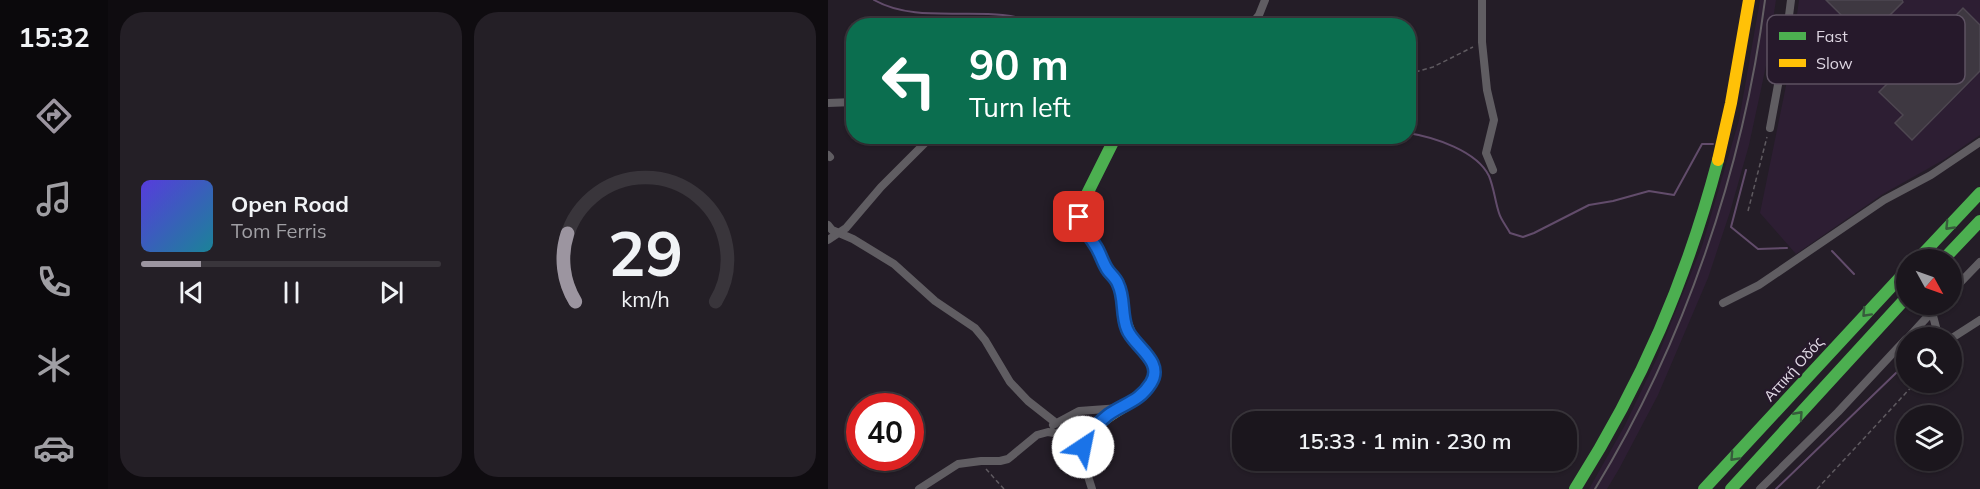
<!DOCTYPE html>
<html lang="en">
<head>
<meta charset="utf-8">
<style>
	body { margin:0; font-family:Mulish,sans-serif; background:#241f26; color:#f1f3f6; height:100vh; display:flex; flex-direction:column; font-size:22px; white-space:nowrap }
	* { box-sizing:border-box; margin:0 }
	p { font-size:20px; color:#a09fa4 }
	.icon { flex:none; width:33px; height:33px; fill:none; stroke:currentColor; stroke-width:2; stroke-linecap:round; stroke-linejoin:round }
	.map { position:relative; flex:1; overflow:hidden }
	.drawer { display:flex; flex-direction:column; gap:12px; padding:12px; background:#0f0c10; width:720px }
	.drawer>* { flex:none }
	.hud { position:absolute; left:18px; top:18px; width:570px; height:126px; border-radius:24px; box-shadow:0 2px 4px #0004,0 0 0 2px #39353b; background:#0b6e4f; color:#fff; overflow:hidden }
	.needle { width:39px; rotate:130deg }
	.fabs { position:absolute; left:1068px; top:249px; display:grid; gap:12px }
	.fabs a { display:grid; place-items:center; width:66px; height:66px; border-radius:50%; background:#1b161d; box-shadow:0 2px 4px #0004,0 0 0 2px #39353b; font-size:30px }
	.speed { position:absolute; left:18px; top:393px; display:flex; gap:12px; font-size:30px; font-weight:700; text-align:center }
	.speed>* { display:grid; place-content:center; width:78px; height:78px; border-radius:50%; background:#1b161d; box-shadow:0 2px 4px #0004,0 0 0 2px #39353b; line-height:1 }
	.speed .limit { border:9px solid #d22; background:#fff; color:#111 }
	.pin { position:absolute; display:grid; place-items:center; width:51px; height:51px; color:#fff; margin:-26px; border-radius:12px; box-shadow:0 3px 9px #0006 }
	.me { position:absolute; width:66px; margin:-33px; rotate:34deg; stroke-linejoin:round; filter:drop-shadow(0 0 4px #0008) }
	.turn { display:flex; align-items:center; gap:21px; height:126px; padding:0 24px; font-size:27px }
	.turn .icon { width:78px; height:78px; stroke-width:2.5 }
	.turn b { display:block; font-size:42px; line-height:51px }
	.drawer .card { flex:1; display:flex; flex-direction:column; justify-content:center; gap:9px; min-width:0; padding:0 21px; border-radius:24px; background:#241f26 }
	.drawer .dial { align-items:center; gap:0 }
	.dial svg { height:156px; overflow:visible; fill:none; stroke:#39353b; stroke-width:7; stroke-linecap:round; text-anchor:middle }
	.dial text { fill:#f1f3f6; stroke:none }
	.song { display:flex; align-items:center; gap:18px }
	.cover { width:72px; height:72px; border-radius:9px; background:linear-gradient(135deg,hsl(250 70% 55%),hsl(190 70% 35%)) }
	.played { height:6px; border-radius:3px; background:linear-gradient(90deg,#9c95a0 20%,#39353b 20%) }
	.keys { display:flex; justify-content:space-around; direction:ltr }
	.drawer .tiles { flex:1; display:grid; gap:12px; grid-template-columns:repeat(2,1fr) }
	.trip { position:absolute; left:404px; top:411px; width:345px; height:60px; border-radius:24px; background:#1b161d; box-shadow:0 2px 4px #0004,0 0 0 2px #39353b; font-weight:600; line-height:60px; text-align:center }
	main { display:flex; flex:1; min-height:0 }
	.menu { display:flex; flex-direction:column; width:108px; justify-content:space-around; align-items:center; background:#0b090c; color:#a09fa4 }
	.menu .icon { width:42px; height:42px }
	.menu .selected { color:#9c95a0 }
	.menu b { font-size:27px; color:#f1f3f6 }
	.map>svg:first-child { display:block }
	.built { fill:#2d1e33 }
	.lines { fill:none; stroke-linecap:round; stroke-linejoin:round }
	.stream { stroke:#624c6b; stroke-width:2 }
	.building { fill:#3e3841; stroke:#4e4751; stroke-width:1.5 }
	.path { stroke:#5f5a60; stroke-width:1.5; stroke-dasharray:4.5 3; stroke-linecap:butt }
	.street { stroke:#605d62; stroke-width:8 }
	.fast { stroke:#4caf50; stroke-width:12 }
	.slow { stroke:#ffc107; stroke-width:12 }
	.rail { stroke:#635e64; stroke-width:2 }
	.oneway { stroke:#375c3c }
	.route-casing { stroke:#114b97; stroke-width:15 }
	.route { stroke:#1a73e8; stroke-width:10 }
	.labels { text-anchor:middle; stroke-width:4.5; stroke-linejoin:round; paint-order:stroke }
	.street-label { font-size:15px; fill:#ddd5e1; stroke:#26192b }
	.key { fill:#26192b; stroke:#5d5162; stroke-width:1.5 }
	.key-label { font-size:16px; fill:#ddd5e1 }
</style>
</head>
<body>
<main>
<nav class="menu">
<b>15:32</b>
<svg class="icon selected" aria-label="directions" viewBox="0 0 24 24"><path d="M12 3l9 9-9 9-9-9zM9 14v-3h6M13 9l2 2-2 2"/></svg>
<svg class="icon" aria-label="music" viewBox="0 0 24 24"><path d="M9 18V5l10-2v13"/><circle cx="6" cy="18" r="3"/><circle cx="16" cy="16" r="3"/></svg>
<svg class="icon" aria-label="phone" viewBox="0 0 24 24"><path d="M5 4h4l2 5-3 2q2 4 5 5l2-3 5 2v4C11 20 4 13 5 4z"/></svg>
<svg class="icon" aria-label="climate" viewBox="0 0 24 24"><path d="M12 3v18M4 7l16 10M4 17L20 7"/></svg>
<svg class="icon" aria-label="car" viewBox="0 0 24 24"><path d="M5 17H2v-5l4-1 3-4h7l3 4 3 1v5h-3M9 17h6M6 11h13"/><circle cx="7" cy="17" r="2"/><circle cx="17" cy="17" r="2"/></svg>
</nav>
<section class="drawer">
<div class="tiles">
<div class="card">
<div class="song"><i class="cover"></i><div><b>Open Road</b><p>Tom Ferris</p></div></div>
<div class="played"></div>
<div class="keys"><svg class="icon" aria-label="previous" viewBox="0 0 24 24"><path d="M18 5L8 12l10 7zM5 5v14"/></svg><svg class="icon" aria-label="pause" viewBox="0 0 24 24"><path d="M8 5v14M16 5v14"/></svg><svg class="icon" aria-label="next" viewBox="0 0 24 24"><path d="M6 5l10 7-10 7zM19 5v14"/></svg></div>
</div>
<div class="card dial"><svg viewBox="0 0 100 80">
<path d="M14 69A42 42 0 1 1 86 69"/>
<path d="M14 69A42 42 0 0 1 10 34" stroke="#9c95a0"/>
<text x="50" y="56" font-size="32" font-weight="700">29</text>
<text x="50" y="72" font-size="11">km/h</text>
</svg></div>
</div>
</section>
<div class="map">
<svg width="1152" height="489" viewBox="0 0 1152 489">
	<rect width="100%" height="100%" fill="#241d27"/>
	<path class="built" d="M 932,0 L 948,0 L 938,66 L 921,145 L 902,212 L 880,278 L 830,395 L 791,469 L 779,489 L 761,489 L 797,425 L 829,358 L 874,246 L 911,120 Z
		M 971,0 L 1152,0 L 1152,135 L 1117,159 L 1055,194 L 968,254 L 932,213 L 961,71 Z"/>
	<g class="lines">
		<path class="stream" d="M 46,0 C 95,28 167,0 212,26
			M 580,133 C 606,137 649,151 661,176 C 666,188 667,201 671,213 C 673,220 679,227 682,233 L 695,237 L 706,233 L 761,205 L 785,201 L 821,191 L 846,195 L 874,144 L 885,144
			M 918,170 L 903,227 L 930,249 L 959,248
			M 1004,251 L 1026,274
			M 948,489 L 1069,372 L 1077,358"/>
	</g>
	<path class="building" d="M 998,0 L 1074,0 L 1075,2 L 1059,18 L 1092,52 L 1135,8 L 1152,25 L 1152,71 L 1084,140 L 1067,123 L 1075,115 L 1051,92 L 1071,72 Z"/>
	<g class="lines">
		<path class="path" d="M 580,74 L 605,67 L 645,47
			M 920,211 L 939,137
			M 158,469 L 176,489
			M 989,489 L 1088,382"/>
		<path class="street" d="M 654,0 L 654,42 L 659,90 L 666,120 L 658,153 L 665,170
			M 422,26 L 431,15 L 437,0
			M 0,103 L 26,102
			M 942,128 L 957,47 L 963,0
			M 0,155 L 2,157
			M 0,225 L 4,230 L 25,239 L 66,264 L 107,301 L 147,328 L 157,340 L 182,382 L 200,401 L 228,423
			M 0,240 L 18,228 L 53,187 L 104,136
			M 1124,291 L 1152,262
			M 895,303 L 931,285 L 1056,200 L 1103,175 L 1152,142
			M 1104,312 L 1109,331 L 1115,338
			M 1080,338 L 1111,304
			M 1124,338 L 1152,320
			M 225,425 L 251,411 L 292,408
			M 91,489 L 130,464 L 153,461 L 172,461 L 180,459 L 209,435 L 220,432 L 232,434 L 252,451 L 264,489
			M 932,489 L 1010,412 L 1078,339"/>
		<path class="fast" d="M 288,136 L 259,194 L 252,217 L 255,228 L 267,244 L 279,269 L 290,282 L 294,294 L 296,318
			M 1089,260 L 1152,193
			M 1115,260 L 1152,221
			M 747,489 C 814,383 858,281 890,160
			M 876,489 L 1078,271
			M 903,489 L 1078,298"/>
		<path class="slow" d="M 890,160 L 903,103 L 921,0
			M 256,460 C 257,448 258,438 266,429 C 282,408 336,396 325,364 L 303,336 L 296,318"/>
		<path class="rail" d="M 767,489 C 856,343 915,170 937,0"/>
	</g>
	<defs><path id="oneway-chevron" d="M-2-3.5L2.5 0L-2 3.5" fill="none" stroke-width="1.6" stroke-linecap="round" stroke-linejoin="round" transform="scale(1.5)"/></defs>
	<g class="oneway">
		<use href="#oneway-chevron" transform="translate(1121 226) rotate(134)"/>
		<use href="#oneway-chevron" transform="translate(1038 313) rotate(133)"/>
		<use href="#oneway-chevron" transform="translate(971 415) rotate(-48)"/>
		<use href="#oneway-chevron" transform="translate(906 457) rotate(133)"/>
	</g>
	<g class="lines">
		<defs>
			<path id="route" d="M 251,217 C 254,228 261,235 267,245 C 272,252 274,261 279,269 C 282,274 288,278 290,284 C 297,298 293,314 299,329 C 305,346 337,361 323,383 C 311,402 297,403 280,415 C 269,423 261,435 255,447"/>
		</defs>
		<use href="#route" class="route-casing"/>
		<use href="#route" class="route"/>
	</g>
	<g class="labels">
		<g class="street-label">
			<text transform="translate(966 369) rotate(-48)" y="5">Αττική Οδός</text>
		</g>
	</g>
	<rect x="939" y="15" width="198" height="69" rx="9" class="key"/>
	<rect x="951" y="32" width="27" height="8" fill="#4caf50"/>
	<rect x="951" y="59" width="27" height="8" fill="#ffc107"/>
	<g class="key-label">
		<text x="988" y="42">Fast</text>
		<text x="988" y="69">Slow</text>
	</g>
</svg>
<div class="fabs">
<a><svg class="needle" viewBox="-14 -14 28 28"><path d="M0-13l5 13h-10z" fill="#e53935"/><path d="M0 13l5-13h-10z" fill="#a09fa4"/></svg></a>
<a><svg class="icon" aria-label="search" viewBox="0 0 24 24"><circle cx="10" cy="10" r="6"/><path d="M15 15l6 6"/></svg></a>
<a><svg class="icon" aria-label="layers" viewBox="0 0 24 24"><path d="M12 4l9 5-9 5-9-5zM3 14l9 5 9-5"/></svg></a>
</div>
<div class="speed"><div class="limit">40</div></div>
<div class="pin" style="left:251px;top:217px;background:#d93025"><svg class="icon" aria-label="arrive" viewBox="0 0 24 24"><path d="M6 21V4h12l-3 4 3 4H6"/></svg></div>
<svg class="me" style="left:255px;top:447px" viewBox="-20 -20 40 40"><circle r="19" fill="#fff"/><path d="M0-13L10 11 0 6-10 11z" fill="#1a73e8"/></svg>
<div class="trip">15:33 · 1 min · 230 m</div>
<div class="hud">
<div class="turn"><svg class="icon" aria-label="left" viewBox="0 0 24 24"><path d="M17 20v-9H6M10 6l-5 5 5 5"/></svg><div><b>90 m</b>Turn left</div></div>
</div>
</div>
</main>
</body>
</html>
